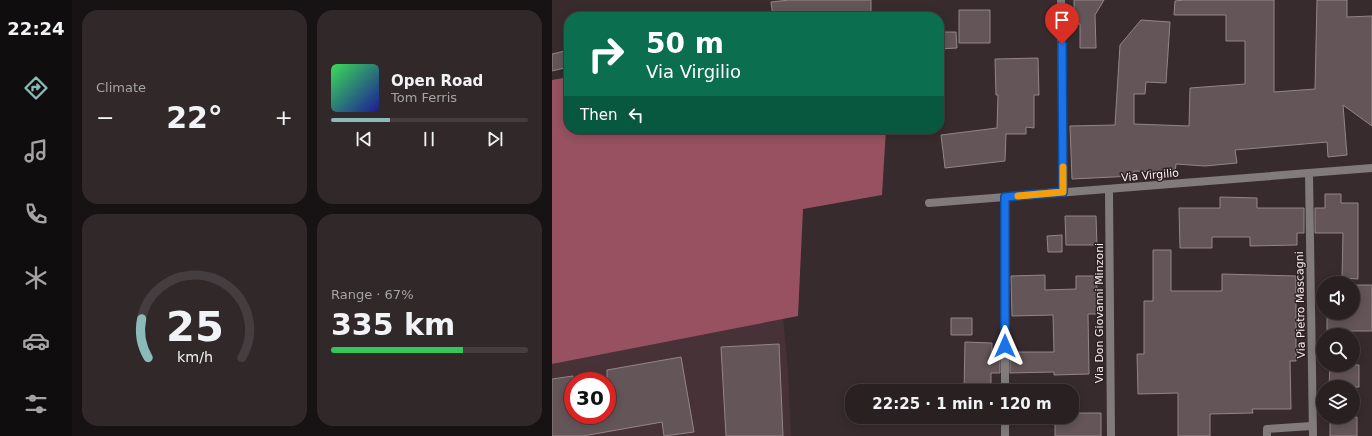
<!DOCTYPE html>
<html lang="en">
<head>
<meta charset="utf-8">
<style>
	body { margin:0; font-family:"DejaVu Sans",sans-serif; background:#31282a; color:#f1f3f6; height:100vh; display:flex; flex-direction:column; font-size:15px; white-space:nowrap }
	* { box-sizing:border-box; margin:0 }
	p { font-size:13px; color:#a5a3a5 }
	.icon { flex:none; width:22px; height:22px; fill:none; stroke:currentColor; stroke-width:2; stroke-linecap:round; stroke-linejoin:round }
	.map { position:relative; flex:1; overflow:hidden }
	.details { display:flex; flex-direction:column; gap:10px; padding:10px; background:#171213; width:480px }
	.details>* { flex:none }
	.banner { position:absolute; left:12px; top:12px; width:380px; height:122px; border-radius:16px; box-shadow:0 2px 10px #0003,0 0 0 1px #453e40; background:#0b6e4f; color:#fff; overflow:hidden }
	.fabs { position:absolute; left:764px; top:276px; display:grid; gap:8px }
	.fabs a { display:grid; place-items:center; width:44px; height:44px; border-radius:50%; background:#292022; box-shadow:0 2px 10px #0003,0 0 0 1px #453e40; font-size:20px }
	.speed { position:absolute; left:12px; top:372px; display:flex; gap:8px; font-size:20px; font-weight:700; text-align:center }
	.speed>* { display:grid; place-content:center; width:52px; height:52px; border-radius:50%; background:#292022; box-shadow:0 2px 10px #0003,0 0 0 1px #453e40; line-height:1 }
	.speed .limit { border:6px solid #d22; background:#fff; color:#111 }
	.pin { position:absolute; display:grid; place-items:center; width:34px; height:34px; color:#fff; margin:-41px -17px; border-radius:50% 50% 50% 0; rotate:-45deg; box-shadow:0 0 4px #0007 }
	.pin .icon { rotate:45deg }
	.me { position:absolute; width:44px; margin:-22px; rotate:0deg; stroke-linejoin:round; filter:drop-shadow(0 0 3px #0008) }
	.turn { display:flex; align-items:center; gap:14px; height:84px; padding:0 16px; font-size:18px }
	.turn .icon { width:52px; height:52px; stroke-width:2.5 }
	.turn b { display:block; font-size:28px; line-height:34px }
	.then { display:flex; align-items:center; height:38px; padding:0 16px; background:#0003; gap:8px; font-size:15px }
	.big { font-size:30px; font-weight:800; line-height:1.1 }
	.details .widget { flex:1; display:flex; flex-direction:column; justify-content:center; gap:6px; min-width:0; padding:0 14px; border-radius:16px; background:#31282a }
	.details .dial { align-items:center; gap:0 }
	.dial svg { height:104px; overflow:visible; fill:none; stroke:#453e40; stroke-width:7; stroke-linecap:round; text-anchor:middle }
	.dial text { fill:#f1f3f6; stroke:none }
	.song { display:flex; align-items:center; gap:12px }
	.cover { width:48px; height:48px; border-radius:6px; background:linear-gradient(135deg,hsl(130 70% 55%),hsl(240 70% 35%)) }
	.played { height:4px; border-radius:2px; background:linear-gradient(90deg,#8bbbb9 30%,#453e40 30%) }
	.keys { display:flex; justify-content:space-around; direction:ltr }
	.heat { display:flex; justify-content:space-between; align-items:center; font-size:22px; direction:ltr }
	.charge { height:6px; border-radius:3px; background:linear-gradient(90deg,#34c759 67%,#453e40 0) }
	.details .tiles { flex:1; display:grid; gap:10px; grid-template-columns:repeat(2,1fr) }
	.trip { position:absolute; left:293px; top:384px; width:234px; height:40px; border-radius:16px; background:#292022; box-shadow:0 2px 10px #0003,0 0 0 1px #453e40; font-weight:800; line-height:40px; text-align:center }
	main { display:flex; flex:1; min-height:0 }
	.menu { display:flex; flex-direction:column; width:72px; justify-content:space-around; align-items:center; background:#100d0e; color:#a5a3a5 }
	.menu .icon { width:28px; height:28px }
	.menu .current { color:#8bbbb9 }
	.menu b { font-size:18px; color:#f1f3f6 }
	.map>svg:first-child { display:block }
	.built { fill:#473337; fill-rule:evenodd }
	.forest { fill:#975161 }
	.building { fill:#645658; stroke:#948588 }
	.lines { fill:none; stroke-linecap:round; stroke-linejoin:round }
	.lane { stroke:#817b7c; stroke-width:8 }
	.street { stroke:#817b7c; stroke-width:8 }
	.route-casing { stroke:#114b97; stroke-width:10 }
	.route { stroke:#1a73e8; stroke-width:7 }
	.slow { stroke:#f59e0b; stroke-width:7 }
	.labels { text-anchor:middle; stroke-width:3; stroke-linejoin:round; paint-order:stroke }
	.street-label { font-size:11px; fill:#f8eff1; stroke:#2d2123 }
</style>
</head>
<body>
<main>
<nav class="menu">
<b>22:24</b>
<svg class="icon current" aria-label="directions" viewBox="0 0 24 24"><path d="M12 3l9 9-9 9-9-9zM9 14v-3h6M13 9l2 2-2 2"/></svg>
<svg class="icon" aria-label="music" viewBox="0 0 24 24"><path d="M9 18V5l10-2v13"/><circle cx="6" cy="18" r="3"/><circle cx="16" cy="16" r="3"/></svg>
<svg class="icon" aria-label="phone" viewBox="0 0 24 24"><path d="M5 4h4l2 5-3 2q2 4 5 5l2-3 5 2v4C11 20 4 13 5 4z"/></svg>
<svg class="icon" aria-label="climate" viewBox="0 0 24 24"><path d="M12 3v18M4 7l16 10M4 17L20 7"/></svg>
<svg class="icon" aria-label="car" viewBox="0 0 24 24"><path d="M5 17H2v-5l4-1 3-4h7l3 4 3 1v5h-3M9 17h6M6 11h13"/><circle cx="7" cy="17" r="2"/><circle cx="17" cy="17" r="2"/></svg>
<svg class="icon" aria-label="filters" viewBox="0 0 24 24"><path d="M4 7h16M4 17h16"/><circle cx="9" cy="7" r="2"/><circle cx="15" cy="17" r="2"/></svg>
</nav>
<section class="details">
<div class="tiles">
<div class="widget"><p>Climate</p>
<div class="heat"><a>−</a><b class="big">22°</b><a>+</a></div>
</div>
<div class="widget">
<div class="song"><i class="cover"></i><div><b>Open Road</b><p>Tom Ferris</p></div></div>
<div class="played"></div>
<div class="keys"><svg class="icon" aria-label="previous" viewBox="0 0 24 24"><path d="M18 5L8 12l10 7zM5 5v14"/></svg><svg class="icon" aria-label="pause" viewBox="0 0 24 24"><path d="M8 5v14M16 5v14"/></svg><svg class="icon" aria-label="next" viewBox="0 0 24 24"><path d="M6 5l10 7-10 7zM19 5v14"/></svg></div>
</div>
<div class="widget dial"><svg viewBox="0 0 100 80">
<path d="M14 69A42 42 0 1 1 86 69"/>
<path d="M14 69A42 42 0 0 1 9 39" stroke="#8bbbb9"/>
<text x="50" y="56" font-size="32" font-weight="700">25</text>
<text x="50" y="72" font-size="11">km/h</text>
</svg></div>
<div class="widget"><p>Range · 67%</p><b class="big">335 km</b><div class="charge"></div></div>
</div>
</section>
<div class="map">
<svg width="820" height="436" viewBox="0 0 820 436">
	<rect width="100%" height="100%" fill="#372b2d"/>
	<path class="built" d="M 231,318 L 236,372 L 239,436 L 0,436 L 0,364 ZM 21,381 L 55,381 L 55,415 L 21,415 Z"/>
	<path class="forest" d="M 17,77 L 17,129 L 334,129 L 330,195 L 251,209 L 246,316 L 0,364 L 0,80 Z"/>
	<path class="building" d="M 237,0 L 319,0 L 319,17 L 268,17 L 268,15 L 221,17 L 219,2 Z
		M 522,0 L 552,0 L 543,15 L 544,48 L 528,48 L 528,24 L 522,24 Z
		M 632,0 L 722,0 L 722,92 L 763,89 L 765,0 L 795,0 L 795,17 L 820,16 L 820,126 L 791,105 L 795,155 L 776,157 L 775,142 L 683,150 L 685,163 L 653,166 L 624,164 L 623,173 L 582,171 L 582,176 L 520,179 L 518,126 L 563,125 L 568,45 L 589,20 L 618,22 L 614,83 L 594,82 L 593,94 L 582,94 L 582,124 L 637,126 L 638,88 L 693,84 L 693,41 L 674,41 L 674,15 L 622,15 L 623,1 Z
		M 407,10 L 438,10 L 438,43 L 407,43 Z
		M 387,32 L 404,32 L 405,48 L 387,49 Z
		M 17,50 L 17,67 L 0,71 L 0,54 Z
		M 486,58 L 487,95 L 482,95 L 482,128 L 474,127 L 474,134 L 454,134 L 453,161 L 393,168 L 389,135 L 445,128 L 446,95 L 444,95 L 443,59 Z
		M 773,194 L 789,194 L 789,203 L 806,203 L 806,279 L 790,278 L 791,233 L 763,233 L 763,208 L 773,208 Z
		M 668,197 L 705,198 L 705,208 L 752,208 L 752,233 L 745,233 L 745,245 L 698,246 L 698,237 L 660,237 L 660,248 L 628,248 L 627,208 L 668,208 Z
		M 513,216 L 544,216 L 545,245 L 514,245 Z
		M 510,235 L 510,252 L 496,252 L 495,236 Z
		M 601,250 L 619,250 L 619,291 L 670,291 L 670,274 L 744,276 L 744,361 L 738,361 L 739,409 L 700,409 L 701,413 L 658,414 L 658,436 L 626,436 L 626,393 L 586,394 L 585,354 L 592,354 L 592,301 L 601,301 Z
		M 493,275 L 493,290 L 524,289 L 524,276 L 544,276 L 545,289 L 548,289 L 548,314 L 536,314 L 537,374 L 502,375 L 502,372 L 458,373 L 458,352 L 502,352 L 501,315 L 460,316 L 459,276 Z
		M 801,285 L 820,285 L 820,331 L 775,331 L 775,313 L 801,313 Z
		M 399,318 L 420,318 L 420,335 L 399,335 Z
		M 413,342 L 440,343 L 440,352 L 448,352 L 448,373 L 439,373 L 439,391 L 412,391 Z
		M 227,344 L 231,436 L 174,436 L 169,347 Z
		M 129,357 L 142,432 L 112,436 L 110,422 L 31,436 L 0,436 L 0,379 L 21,376 L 21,415 L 55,415 L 55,370 Z
		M 778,365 L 807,365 L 807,387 L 777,387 Z
		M 520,413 L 549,413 L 549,436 L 503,436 L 503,417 L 520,417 Z
		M 778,417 L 805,417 L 805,436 L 778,436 Z"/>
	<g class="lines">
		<path class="lane" d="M 715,436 L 715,429 L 760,426"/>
		<path class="street" d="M 509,0 L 511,193
			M 757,173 L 761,436
			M 557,189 L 559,436
			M 377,203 L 820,168
			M 453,391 L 453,197
			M 453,436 L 453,417"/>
	</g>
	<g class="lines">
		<defs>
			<path id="route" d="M 453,346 L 453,197 L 511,192 L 510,44"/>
		</defs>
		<use href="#route" class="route-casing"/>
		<use href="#route" class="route"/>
		<path class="slow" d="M 466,196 L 511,192 L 511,167"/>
	</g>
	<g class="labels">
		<g class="street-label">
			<text transform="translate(598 175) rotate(-5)" y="4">Via Virgilio</text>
			<text transform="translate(748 305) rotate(-91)" y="4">Via Pietro Mascagni</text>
			<text transform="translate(547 313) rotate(-90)" y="4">Via Don Giovanni Minzoni</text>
		</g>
	</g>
</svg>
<div class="fabs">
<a><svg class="icon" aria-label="sound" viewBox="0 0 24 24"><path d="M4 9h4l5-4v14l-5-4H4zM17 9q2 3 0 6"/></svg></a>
<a><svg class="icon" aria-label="search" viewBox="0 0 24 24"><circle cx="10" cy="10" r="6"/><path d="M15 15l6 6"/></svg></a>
<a><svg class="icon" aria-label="layers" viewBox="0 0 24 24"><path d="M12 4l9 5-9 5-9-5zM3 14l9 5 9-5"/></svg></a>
</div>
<div class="speed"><div class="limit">30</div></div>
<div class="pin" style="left:510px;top:44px;background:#d93025"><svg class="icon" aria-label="arrive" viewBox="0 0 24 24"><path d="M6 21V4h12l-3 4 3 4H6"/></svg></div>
<svg class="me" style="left:453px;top:346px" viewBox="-20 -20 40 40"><path d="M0-17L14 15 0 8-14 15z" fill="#1a73e8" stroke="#fff" stroke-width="4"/></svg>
<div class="trip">22:25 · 1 min · 120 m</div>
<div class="banner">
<div class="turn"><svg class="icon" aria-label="right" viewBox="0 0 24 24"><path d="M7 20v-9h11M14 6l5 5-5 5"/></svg><div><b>50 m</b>Via Virgilio</div></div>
<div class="then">Then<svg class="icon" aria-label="left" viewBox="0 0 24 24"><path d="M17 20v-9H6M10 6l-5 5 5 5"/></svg></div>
</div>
</div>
</main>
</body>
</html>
